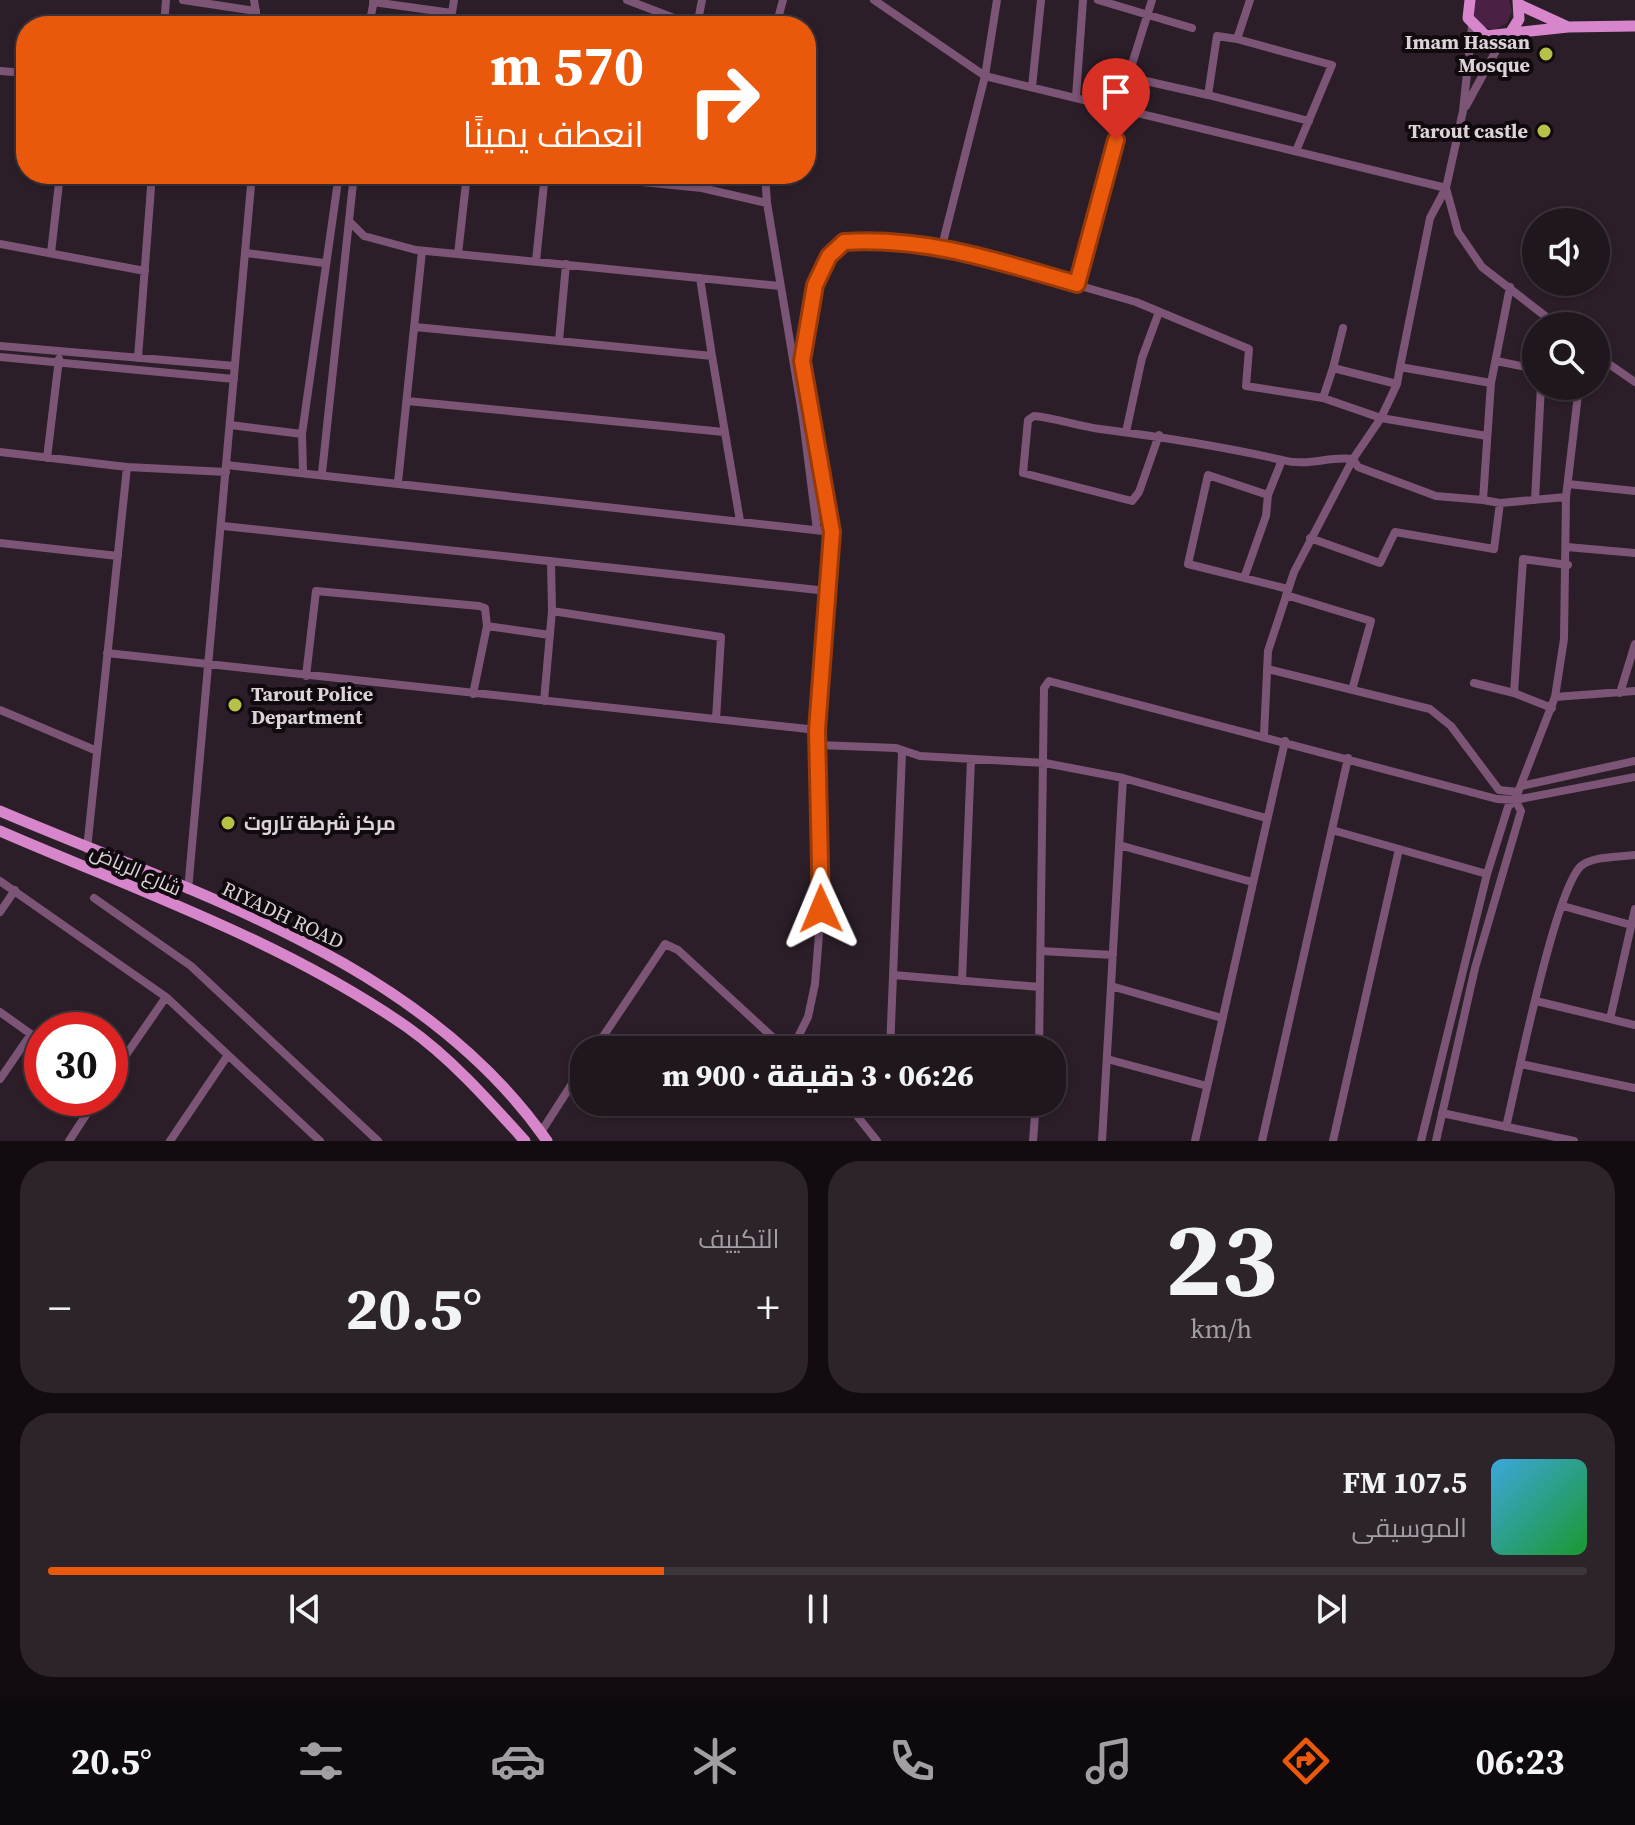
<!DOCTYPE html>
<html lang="ar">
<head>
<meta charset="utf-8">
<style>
	body { margin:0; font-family:"Source Serif 4",Cairo,serif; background:#2d232b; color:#f1f3f6; direction:rtl; height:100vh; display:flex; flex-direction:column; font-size:30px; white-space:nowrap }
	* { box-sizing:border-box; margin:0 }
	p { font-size:26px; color:#a29fa4 }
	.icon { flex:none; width:44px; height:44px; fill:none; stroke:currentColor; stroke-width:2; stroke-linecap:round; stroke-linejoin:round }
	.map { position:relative; height:1141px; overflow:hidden; direction:ltr }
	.details { display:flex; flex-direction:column; gap:20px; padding:20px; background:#120c10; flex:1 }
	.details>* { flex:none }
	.top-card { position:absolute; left:16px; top:16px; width:800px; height:168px; border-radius:32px; box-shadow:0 2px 6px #0004,0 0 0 2px #3d353c; direction:rtl; background:#ea580c; color:#fff; overflow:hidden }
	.fabs { position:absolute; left:1522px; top:208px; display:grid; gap:16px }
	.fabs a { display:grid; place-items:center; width:88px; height:88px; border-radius:50%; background:#20161e; box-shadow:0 2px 6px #0004,0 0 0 2px #3d353c; font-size:40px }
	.speed { position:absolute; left:24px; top:1012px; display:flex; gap:16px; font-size:40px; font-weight:700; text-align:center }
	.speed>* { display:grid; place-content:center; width:104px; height:104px; border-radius:50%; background:#20161e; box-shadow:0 2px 6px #0004,0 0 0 2px #3d353c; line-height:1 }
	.speed .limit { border:12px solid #d22; background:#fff; color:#111 }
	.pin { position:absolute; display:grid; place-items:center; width:68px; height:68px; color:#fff; margin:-82px -34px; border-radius:50% 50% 50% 0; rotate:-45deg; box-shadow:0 0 8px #0007 }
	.pin .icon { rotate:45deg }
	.me { position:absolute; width:88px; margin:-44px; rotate:359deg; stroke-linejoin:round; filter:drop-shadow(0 0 6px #0008) }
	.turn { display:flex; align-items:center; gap:28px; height:168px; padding:0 40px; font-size:36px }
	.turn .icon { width:104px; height:104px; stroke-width:2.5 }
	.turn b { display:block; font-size:56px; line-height:68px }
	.big { font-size:60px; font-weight:800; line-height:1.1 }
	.details .tile { flex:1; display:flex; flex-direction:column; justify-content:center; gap:12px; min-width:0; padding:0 28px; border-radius:32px; background:#2d232b }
	.details .dial { align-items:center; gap:0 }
	.dial b { font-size:104px; line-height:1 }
	.song { display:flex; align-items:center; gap:24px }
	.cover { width:96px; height:96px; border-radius:12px; background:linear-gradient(135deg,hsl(200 70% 55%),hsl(130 70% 35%)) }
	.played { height:8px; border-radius:4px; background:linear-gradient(90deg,#ea580c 40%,#3d353c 40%) }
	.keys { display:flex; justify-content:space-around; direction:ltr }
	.heat { display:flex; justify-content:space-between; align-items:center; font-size:44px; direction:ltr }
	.details .tiles { flex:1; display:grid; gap:20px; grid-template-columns:1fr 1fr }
	.tile:last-child { grid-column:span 2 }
	.trip { position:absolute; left:570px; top:1036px; width:496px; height:80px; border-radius:32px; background:#20161e; box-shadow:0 2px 6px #0004,0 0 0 2px #3d353c; font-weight:800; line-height:80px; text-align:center; direction:rtl }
	.tabs { display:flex; height:128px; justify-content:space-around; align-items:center; background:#0d090c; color:#a29fa4 }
	.tabs .icon { width:56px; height:56px }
	.tabs .active { color:#ea580c }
	.tabs b { font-size:36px; color:#f1f3f6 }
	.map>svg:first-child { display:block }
	.green { fill:#4b2045 }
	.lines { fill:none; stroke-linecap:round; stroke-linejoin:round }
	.minor { stroke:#7c5576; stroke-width:8 }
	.major { stroke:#d786cb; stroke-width:11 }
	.route-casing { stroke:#983908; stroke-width:20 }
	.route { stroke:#ea580c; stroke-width:14 }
	.poi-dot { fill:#b8c147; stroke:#100a0f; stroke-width:3 }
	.labels { text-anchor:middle; stroke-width:8; stroke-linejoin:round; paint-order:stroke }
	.poi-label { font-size:20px; font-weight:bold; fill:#dcd3da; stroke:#100a0f; text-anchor:end }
	.street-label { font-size:20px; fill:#dcd3da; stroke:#100a0f }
</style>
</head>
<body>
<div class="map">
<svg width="1635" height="1141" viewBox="0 0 1635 1141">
	<rect width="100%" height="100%" fill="#2b1e28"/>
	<path class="green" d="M 1475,0 L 1509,0 L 1512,11 L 1507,23 L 1494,30 L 1480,25 L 1473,16 Z"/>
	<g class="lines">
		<path class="minor" d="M 183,0 L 256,11
			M 254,0 L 258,26
			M 627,0 L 695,26
			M 874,0 L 985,76 L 997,0
			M 1098,0 L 1192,28
			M 1152,0 L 1128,77 L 1208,95
			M 1250,0 L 1237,39 L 1332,65 L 1296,151
			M 373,2 L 452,13
			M 164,26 L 166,0
			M 369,26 L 374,0
			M 450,26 L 454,0
			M 697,26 L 702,0
			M 776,26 L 783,0
			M 1472,26 L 1463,111 L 1446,188 L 1458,232 L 1482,267 L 1558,326
			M 1237,39 L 1217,36 L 1208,95 L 1309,121
			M 0,71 L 26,73
			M 1032,87 L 1041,0
			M 1076,97 L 1083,0
			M 1466,106 L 1504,36
			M 562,174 L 702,188 L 767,203 L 803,419 L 817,530
			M 765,174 L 767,203
			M 350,222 L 364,236 L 416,250 L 780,286
			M 0,244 L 145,271
			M 942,246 L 1136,302 L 1249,349 L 1246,386 L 1323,398 L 1333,368 L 1397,384 L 1400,367 L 1491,383
			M 51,253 L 60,174
			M 246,253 L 324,263
			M 458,254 L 467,174
			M 536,261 L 545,174
			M 1077,284 L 1124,111
			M 1510,287 L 1491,383 L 1483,500 L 1500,503 L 1566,497
			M 415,327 L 712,356 L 700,278
			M 559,341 L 566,264
			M 0,346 L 235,366
			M 1596,355 L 1635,382
			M 712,356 L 740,521
			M 0,357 L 234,379
			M 138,358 L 152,174
			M 1496,361 L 1536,369
			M 1333,368 L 1343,328
			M 1397,384 L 1381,418 L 1487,436
			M 1323,398 L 1381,418 L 1353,459 L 1358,467 L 1436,496 L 1483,500
			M 407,401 L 724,432
			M 230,425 L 302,434
			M 1126,432 L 1142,358 L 1159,312
			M 1159,435 L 1139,492 L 1132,501 L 1023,473 L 1028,420 L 1034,416 C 1056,418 1077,426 1100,429 C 1162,437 1221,446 1282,460 L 1268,495 L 1208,475 L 1188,564 L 1288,589
			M 0,452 L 127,467 L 226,472
			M 47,458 L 59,359
			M 226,465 L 832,532
			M 303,471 L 302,434 L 339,174
			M 322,473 L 354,174
			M 398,482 L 422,251
			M 1568,484 L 1635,491
			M 1535,500 L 1541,386
			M 223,526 L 828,591
			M 1310,538 L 1380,563 L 1395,532 L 1494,549 L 1500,503
			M 0,543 L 118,556
			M 1567,547 L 1635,553
			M 1244,578 L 1266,516 L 1268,495
			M 1286,595 L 1371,621 L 1352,690
			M 552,611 L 721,637 L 716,719
			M 487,626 L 550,635
			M 107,653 L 817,730
			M 1267,669 L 1430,709 L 1451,726 L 1499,790 L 1518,792
			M 306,676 L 316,591 L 479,606 L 485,608 L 487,626 L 473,694
			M 1474,683 L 1514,693
			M 1620,693 L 1635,644
			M 1555,697 L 1635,691
			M 544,701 L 552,611 L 551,561
			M 1552,708 L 1514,693 L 1523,559 L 1568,565
			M 0,710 L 97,751
			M 1264,735 L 1268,651 L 1294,572 L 1353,459 C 1327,456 1309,467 1282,460
			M 818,745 L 896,748 L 920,756 L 1045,763 L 1123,778 L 1266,818
			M 1521,786 L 1635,761
			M 1332,830 L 1487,874
			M 1119,845 L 1252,882
			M 87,849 L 127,467
			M 0,881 L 166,997 L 320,1141
			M 188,890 L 252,174
			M 94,898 L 191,966 L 378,1141
			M 1563,906 L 1631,925
			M 0,912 L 15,890
			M 1041,951 L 1113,955
			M 893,975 L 1040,987
			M 962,981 L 971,759
			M 1111,986 L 1222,1018
			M 1536,1001 L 1635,1025
			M 0,1012 L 42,1042
			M 1610,1019 L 1635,909
			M 594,1050 L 665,944 L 678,950 L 780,1044 L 795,1043 L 808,1017 L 815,984 L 821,909 L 817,730 L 832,532 L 802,361 L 815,285 L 829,256 L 844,242 L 885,239 L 942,246 L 985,76 L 1446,188 L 1430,218 L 1400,367
			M 890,1050 L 902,753
			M 1039,1050 L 1044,688 L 1049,681 L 1497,799 L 1515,800 L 1635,777
			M 1107,1059 L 1207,1086
			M 1521,1064 L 1635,1088
			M 110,1078 L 166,997
			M 0,1079 L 31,1034
			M 846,1102 L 877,1141
			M 1442,1113 L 1574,1141
			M 1506,1127 C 1517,1081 1555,890 1581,866 C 1592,856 1621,857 1635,855
			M 541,1132 L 584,1065
			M 69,1141 L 97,1098
			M 170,1141 L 228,1055
			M 1033,1141 L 1036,1102
			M 1102,1141 L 1123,778
			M 1195,1141 L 1285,741
			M 1262,1141 L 1348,758
			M 1333,1141 L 1399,849
			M 1421,1141 L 1487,874 L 1508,807 L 1515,800 L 1555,697 L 1564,639 L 1566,497 L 1579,386
			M 1436,1141 L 1475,968 L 1521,811 L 1515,800"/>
		<path class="major" d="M 1470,0 L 1468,18 L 1486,36 L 1568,27 L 1635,26
			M 1520,5 L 1568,27
			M 1511,32 L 1519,19 L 1518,0
			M 0,811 C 192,893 422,961 547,1141
			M 0,831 C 136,890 283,941 407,1027 C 451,1058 489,1101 525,1141"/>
	</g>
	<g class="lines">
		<defs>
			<path id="route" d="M 821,909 L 817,730 L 832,532 L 802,361 L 815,285 L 829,256 L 844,242 C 928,237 997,261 1077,284 L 1116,140"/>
		</defs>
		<use href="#route" class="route-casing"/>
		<use href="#route" class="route"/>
	</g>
	<g class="poi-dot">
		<circle cx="1546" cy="54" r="8"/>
		<circle cx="1544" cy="131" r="8"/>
		<circle cx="235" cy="705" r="8"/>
		<circle cx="228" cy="823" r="8"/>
	</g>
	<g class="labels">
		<g class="poi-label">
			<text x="1530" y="49">Imam Hassan<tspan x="1530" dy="23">Mosque</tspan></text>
			<text x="1528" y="138">Tarout castle</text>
			<text x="251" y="701" text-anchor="start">Tarout Police<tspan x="251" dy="23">Department</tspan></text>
			<text x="244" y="830" text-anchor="start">مركز شرطة تاروت</text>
		</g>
		<g class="street-label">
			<text transform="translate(136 870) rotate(24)" y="7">شارع الرياض</text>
			<text transform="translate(283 915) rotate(25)" y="7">RIYADH ROAD</text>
		</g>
	</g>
</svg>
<div class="fabs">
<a><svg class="icon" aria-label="sound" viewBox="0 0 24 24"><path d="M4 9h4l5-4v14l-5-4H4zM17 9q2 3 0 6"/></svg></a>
<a><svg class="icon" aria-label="search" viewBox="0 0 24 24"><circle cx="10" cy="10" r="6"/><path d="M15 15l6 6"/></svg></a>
</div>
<div class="speed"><div class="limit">30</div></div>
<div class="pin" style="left:1116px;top:140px;background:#d93025"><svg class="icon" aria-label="arrive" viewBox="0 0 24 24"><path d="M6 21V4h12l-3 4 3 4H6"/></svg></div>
<svg class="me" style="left:821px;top:909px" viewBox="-20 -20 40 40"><path d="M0-17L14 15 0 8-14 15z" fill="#ea580c" stroke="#fff" stroke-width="4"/></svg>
<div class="trip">06:26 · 3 دقيقة · 900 m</div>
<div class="top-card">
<div class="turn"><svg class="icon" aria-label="right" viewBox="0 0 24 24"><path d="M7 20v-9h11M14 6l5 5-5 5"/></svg><div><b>570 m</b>انعطف يمينًا</div></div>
</div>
</div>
<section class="details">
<div class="tiles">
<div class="tile dial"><b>23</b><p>km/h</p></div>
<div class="tile"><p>التكييف</p>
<div class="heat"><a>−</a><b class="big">20.5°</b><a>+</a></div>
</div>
<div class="tile">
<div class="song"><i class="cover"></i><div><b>107.5 FM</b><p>الموسيقى</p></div></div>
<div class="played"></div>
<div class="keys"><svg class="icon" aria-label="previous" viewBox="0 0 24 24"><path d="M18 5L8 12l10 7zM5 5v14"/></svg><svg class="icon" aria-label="pause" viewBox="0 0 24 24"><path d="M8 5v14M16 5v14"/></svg><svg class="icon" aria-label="next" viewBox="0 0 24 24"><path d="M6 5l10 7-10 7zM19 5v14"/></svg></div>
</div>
</div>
</section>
<nav class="tabs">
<b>06:23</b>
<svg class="icon active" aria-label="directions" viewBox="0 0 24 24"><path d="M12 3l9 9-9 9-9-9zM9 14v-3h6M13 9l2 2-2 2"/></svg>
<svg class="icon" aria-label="music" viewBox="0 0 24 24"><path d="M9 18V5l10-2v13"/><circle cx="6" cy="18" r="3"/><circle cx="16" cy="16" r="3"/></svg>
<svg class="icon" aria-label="phone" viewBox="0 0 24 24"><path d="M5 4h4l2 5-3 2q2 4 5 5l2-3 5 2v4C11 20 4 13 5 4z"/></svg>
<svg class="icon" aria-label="climate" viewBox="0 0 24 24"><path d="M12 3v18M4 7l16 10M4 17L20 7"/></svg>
<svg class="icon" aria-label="car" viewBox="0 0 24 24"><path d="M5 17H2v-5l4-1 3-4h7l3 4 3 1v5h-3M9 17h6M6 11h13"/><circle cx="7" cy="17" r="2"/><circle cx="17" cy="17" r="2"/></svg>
<svg class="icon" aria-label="filters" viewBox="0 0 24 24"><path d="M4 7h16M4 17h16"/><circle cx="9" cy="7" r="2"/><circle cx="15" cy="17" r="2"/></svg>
<b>20.5°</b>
</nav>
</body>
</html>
